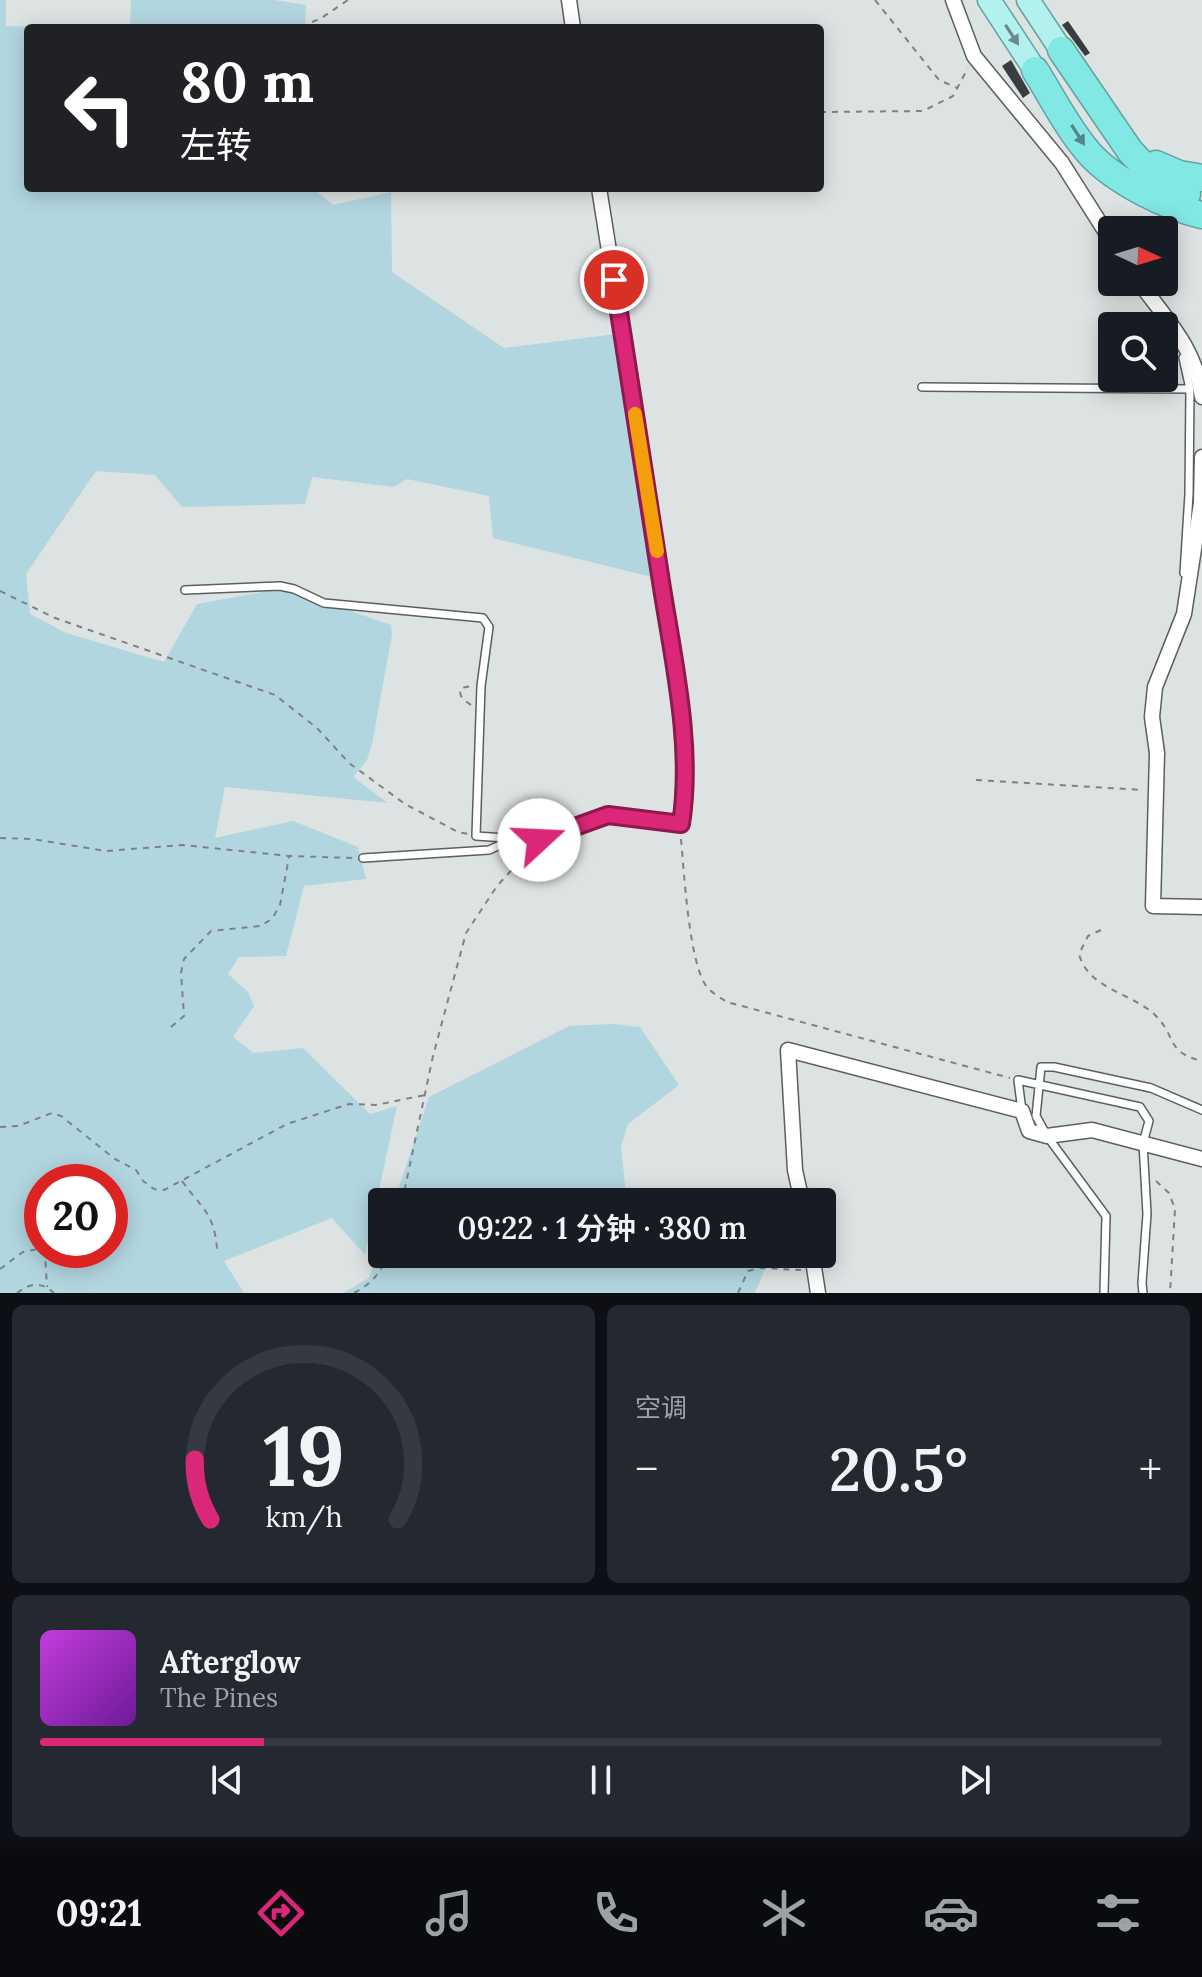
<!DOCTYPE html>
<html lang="zh">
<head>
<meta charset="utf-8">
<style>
	body { margin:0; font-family:Lora,"Noto Sans SC",serif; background:#242831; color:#f1f3f6; height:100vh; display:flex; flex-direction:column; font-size:30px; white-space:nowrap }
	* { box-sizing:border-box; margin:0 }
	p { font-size:26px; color:#9ea1a6 }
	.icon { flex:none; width:44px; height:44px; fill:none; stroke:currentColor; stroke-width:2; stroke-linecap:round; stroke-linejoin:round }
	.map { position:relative; height:1293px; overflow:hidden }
	.sheet { display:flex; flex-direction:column; gap:12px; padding:12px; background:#0d0f14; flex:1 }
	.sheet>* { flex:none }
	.hud { position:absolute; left:24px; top:24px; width:800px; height:168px; border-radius:8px; box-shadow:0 4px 20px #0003; background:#202124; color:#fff; overflow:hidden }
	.needle { width:52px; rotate:94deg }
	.buttons { position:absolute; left:1098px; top:216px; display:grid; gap:16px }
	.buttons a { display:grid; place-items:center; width:80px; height:80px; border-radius:8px; background:#171b24; box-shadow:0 4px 20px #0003; font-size:40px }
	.speed { position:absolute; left:24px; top:1164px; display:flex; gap:16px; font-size:40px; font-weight:700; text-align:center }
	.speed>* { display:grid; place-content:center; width:104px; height:104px; border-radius:50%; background:#171b24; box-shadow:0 4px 20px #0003; line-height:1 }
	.speed .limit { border:12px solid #d22; background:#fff; color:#111 }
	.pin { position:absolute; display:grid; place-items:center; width:68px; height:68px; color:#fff; margin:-34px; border:4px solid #fff; border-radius:50%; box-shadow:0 2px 8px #0007 }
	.me { position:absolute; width:88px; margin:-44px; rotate:70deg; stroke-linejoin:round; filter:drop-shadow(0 0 6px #0008) }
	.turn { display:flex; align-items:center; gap:28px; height:168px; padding:0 24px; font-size:36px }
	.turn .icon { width:104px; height:104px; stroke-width:2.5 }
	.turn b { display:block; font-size:56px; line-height:68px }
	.big { font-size:60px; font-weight:600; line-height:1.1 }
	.sheet .card { flex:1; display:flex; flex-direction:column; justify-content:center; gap:12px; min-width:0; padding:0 28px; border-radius:12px; background:#242831 }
	.sheet .dial { align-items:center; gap:0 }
	.dial svg { height:208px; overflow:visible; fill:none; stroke:#363941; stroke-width:7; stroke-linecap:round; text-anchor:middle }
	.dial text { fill:#f1f3f6; stroke:none }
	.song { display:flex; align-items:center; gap:24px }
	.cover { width:96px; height:96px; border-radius:12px; background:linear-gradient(135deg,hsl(290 70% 55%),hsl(280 70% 35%)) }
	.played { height:8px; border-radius:4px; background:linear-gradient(90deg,#db2777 20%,#363941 20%) }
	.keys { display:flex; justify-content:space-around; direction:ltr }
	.heat { display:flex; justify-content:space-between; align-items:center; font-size:44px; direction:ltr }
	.sheet .tiles { flex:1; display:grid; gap:12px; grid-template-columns:1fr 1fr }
	.card:last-child { grid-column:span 2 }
	.trip { position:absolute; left:368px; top:1188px; width:468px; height:80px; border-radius:8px; background:#171b24; box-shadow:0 4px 20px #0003; font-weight:600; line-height:80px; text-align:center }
	.dock { display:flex; height:128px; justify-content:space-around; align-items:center; background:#090b0e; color:#9ea1a6 }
	.dock .icon { width:56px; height:56px }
	.dock .selected { color:#db2777 }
	.dock b { font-size:36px; color:#f1f3f6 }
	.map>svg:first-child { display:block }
	.green { fill:#b2d6e0; fill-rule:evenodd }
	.building { fill:#393d3f }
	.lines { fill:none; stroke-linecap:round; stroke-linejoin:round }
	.lane-casing { stroke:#5b5f60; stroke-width:10 }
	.street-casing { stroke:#5b5f60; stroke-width:17 }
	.primary-casing { stroke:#60a3a1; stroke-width:25 }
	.highway-casing { stroke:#60a3a1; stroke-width:29 }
	.path { stroke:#7f8283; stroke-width:2; stroke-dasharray:6 6; stroke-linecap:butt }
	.lane { stroke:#fff; stroke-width:7 }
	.street { stroke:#fff; stroke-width:14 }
	.primary { stroke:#b3f1ef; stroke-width:22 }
	.highway { stroke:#81e8e4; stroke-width:26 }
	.oneway { fill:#6a8a8a }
	.oneway2 { fill:#528684 }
	.route-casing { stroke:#8e194d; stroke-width:20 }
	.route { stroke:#db2777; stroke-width:14 }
	.slow { stroke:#f59e0b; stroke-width:14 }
</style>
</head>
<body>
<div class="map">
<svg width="1202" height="1293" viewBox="0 0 1202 1293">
	<rect width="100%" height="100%" fill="#dde2e3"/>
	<path class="green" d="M 0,0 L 6,0 L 6,26 L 74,28 L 28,28 L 28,188 L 312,188 L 333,205 L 391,192 L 392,272 L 504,348 L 616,334 L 652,577 L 493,538 L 489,496 L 407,479 L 394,487 L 312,477 L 305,504 L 182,507 L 155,475 L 96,471 L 26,574 L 30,614 L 66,633 L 164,662 L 197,604 L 284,588 L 391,625 L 392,635 L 372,744 L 367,760 L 353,777 L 388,803 L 225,787 L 215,838 L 293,821 L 358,847 L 366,879 L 304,886 L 286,956 L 239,957 L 228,974 L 248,992 L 254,1006 L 233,1037 L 253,1053 L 303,1048 L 370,1114 L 397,1106 L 365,1255 L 332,1218 L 224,1261 L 244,1293 L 0,1293 ZM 42,1182 L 110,1182 L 110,1250 L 42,1250 Z
		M 131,0 L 274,0 L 306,5 L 305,28 L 130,28 Z
		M 613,1024 L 640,1027 L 679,1085 L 628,1124 L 621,1146 L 626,1194 L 635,1202 L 394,1202 L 429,1097 L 569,1026 Z
		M 382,1239 L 382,1254 L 732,1254 L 769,1259 L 755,1293 L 343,1293 L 369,1278 Z"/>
	<path class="building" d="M 1068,21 L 1090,53 L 1085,56 L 1062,25 Z
		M 1011,60 L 1030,93 L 1023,98 L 1002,66 Z"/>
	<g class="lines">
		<defs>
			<path id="lane" d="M 1183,358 L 1190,389 L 1189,494 L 1184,573
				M 922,387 L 1190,389
				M 185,590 L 280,586 L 294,589 L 324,603 L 483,618 L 489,627 L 481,686 L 476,836 L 539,840 L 608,815 L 681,824
				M 363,858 L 489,850 L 511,840
				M 1022,1111 L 1018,1080 L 1140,1107 L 1149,1121 L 1143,1143 L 1147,1214 L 1142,1283 L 1143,1293
				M 1104,1293 L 1106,1216 L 1047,1136 L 1036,1116 L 1041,1067 L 1054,1067 L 1151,1088 L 1202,1110"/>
			<path id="street" d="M 569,0 L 573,28
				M 953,0 L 974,56 L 1062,163 L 1112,242
				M 599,188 C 620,314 639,440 659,565 C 671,646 694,744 681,824
				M 1139,282 C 1167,320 1196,349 1202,397
				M 1202,457 L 1201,503 L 1184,614 L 1155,687 L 1152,717 L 1157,753 L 1153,906 L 1202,907
				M 802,1202 L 795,1170 L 788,1050 L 1022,1111 L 1029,1131 L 1047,1136 L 1092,1130 L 1202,1159
				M 812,1254 L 818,1293"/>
			<path id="primary" d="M 989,0 L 1035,70
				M 1028,0 L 1061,50"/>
			<path id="highway" d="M 1061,50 L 1130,151 L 1161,184 L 1187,194
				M 1035,70 C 1052,97 1068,129 1089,153 C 1114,181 1166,207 1202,215
				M 1156,164 L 1179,174 L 1202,178"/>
		</defs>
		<use href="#lane" class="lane-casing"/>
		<use href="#street" class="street-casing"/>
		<use href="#primary" class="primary-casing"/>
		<use href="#highway" class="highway-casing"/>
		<path class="path" d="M 875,0 L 939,80 L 957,88
			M 312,22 L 320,19 L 348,0
			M 820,112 L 923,111 L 953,96 L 968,68
			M 0,591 L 55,618 L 275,695 L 317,728 L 349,763 L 405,804 L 458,832 L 468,834
			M 471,705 C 464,700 458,697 461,688 L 472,686
			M 976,780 L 1143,790
			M 0,838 L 32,839 L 106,851 L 183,845 L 289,856 L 354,858
			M 681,839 C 684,871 689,965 707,987 C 712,993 721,998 727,1002 L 1010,1078
			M 1101,930 L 1088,936 L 1079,954 C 1088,989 1132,993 1155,1015 C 1177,1036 1165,1052 1202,1061
			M 171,1027 L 184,1016 L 181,973 L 184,959 L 211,931 L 260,926 L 272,919 L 280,905 L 289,857
			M 0,1127 L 18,1126 L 52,1113 L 61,1116 L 115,1159 L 136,1170 L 143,1181 L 154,1189 L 164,1190 L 287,1124 L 349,1104 L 376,1105 L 425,1095
			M 182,1181 C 202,1209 214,1212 217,1249
			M 1156,1181 L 1169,1193 L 1175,1209 L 1170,1293
			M 402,1202 L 433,1056 L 466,933 L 497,886 L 530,850
			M 0,1269 L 23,1252 L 38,1249 L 45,1254 L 47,1287
			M 17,1293 C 30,1283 41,1281 54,1293
			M 354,1293 C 371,1284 381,1273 388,1254
			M 738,1293 L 748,1271 L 760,1268 L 801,1270"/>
		<use href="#lane" class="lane"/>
		<use href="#street" class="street"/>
		<use href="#primary" class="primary"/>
		<use href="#highway" class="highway"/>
	</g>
	<defs><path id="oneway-solid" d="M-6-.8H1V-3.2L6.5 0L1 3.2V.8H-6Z" transform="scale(2)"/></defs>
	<use class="oneway" href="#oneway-solid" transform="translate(1012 35) rotate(57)"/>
	<use class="oneway2" href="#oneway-solid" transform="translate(1078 135) rotate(57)"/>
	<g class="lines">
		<defs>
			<path id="route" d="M 539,840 L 608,815 L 681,824 C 693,747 674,664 662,588 C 646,485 630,383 614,280"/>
		</defs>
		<use href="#route" class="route-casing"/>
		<use href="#route" class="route"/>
		<path class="slow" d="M 635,414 L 657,551"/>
	</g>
</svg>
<div class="buttons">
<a><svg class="needle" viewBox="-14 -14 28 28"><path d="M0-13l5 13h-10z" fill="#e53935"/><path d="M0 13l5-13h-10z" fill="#9ea1a6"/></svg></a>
<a><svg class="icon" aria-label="search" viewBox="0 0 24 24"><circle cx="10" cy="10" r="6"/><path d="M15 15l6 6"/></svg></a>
</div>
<div class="speed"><div class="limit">20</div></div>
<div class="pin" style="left:614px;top:280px;background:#d93025"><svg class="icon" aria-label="arrive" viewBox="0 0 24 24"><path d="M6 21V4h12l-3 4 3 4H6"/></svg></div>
<svg class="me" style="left:539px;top:840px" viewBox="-20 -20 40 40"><circle r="19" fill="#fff"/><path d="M0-13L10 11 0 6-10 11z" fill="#db2777"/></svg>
<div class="trip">09:22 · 1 分钟 · 380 m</div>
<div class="hud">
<div class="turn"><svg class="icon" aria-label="left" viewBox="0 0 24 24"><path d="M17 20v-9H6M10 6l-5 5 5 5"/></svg><div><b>80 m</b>左转</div></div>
</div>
</div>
<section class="sheet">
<div class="tiles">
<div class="card dial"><svg viewBox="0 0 100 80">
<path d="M14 69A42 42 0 1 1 86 69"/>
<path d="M14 69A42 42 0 0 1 8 46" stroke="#db2777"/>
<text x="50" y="56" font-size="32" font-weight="700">19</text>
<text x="50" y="72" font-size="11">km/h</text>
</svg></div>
<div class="card"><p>空调</p>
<div class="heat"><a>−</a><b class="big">20.5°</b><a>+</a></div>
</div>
<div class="card">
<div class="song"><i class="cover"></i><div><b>Afterglow</b><p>The Pines</p></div></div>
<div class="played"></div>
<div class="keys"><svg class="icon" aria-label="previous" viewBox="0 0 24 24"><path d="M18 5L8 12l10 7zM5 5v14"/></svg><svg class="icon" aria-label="pause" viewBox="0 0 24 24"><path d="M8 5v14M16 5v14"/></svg><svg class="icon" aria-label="next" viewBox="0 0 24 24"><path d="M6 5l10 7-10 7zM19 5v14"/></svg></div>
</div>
</div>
</section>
<nav class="dock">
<b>09:21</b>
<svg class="icon selected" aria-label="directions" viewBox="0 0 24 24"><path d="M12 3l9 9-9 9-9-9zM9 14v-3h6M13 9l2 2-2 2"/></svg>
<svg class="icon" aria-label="music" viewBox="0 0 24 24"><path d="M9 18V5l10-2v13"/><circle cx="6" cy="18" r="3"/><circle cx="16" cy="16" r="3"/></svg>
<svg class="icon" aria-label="phone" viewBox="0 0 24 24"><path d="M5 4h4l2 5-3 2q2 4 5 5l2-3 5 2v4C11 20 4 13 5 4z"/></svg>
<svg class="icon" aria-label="climate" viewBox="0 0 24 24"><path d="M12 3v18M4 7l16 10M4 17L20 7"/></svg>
<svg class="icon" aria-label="car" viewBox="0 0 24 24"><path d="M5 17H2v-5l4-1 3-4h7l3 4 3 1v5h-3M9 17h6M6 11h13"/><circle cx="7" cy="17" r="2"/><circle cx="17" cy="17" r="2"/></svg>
<svg class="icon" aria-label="filters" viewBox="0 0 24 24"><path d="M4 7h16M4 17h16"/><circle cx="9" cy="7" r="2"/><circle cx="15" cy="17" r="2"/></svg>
</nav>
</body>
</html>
